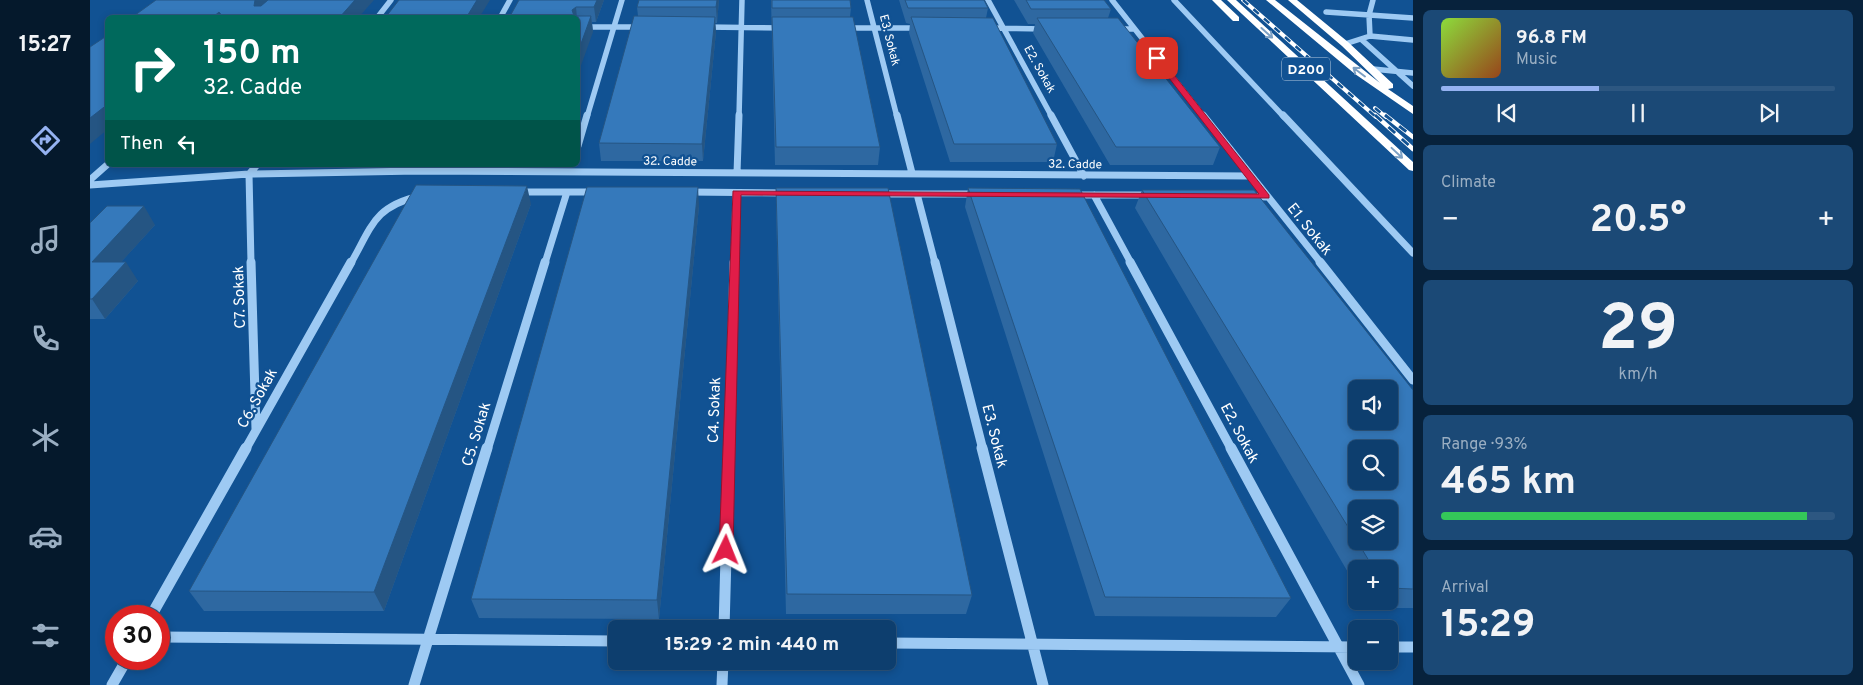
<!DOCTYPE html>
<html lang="en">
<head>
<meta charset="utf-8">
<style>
	body { margin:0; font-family:Overpass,sans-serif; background:#1b4976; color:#f1f3f6; height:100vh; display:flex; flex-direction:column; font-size:19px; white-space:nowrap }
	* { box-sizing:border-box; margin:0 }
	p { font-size:16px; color:#9aaec2 }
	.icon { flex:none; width:28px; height:28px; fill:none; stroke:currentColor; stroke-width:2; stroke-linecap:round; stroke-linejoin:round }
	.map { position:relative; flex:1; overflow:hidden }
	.side { display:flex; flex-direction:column; gap:10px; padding:10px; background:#07223c; width:450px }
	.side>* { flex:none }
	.guide { position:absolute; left:15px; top:15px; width:475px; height:152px; border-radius:8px; box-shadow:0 2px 8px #0003,0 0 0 1px #2d5781; background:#00695c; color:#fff; overflow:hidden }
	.buttons { position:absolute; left:1258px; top:380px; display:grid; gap:10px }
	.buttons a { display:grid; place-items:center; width:50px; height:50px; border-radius:8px; background:#0d3e6e; box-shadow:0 2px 8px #0003,0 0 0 1px #2d5781; font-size:25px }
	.speed { position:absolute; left:15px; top:605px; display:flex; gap:10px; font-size:25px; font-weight:700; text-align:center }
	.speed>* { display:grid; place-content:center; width:65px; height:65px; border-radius:50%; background:#0d3e6e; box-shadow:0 2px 8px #0003,0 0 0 1px #2d5781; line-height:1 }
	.speed .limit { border:8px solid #d22; background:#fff; color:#111 }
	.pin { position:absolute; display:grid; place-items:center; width:42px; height:42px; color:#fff; margin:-21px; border-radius:10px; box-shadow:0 2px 8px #0006 }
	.me { position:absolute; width:55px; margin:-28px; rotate:2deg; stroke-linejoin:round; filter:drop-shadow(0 0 4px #0008) }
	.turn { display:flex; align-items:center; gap:18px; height:105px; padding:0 15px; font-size:22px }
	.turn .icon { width:65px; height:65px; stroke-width:2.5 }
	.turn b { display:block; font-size:35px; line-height:42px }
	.then { display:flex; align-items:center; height:48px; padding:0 15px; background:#0003; gap:10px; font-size:19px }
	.big { font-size:38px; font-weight:700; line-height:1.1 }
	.side .widget { flex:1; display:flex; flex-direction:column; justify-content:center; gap:8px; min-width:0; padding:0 18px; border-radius:8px; background:#1b4976 }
	.side .dial { align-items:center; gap:0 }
	.dial b { font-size:65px; line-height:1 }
	.song { display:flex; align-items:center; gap:15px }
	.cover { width:60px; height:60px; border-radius:8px; background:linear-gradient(135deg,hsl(90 70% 55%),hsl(20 70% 35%)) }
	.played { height:5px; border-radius:2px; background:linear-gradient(90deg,#95b2f1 40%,#2d5781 40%) }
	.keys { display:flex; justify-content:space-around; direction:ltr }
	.heat { display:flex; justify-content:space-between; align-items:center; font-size:28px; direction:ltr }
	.charge { height:8px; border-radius:4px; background:linear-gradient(90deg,#34c759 93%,#2d5781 0) }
	.trip { position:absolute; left:518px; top:620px; width:288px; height:50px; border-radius:8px; background:#0d3e6e; box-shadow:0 2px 8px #0003,0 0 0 1px #2d5781; font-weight:700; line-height:50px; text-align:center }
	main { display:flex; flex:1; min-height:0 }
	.dock { display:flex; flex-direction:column; width:90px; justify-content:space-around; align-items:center; background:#05192c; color:#9aaec2 }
	.dock .icon { width:35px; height:35px }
	.dock .on { color:#95b2f1 }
	.dock b { font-size:22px; color:#f1f3f6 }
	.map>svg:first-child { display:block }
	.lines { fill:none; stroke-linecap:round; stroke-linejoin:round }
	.minor-far3 { stroke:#9ecaf3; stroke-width:5.5 }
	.minor-far2 { stroke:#9ecaf3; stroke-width:7 }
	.minor-far1 { stroke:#9ecaf3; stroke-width:9 }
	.minor { stroke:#9ecaf3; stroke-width:11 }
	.highway { fill:#fff; fill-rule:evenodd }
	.rail-far1-casing { stroke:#fff; stroke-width:4 }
	.rail-casing { stroke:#fff; stroke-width:4.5 }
	.rail-far1 { stroke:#115293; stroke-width:2.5; stroke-dasharray:7; stroke-linecap:butt }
	.rail { stroke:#115293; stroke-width:3; stroke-dasharray:9; stroke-linecap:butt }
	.wall { fill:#2e68a1; fill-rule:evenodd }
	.shaded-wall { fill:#255583 }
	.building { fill:#3579bb; stroke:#255583; fill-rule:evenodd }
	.oneway { stroke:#7ca0c4 }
	.route { fill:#e11d48; stroke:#92132f }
	.labels { text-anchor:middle; stroke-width:4.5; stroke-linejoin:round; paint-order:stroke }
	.far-street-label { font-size:12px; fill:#fff; stroke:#115293 }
	.shield { fill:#115293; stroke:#b8cbdf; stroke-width:1 }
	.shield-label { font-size:14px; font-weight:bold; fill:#fff }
	.street-label { font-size:15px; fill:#fff; stroke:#115293 }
</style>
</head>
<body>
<main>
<nav class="dock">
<b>15:27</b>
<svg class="icon on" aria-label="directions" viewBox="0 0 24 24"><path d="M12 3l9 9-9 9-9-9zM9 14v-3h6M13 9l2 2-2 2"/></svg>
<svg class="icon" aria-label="music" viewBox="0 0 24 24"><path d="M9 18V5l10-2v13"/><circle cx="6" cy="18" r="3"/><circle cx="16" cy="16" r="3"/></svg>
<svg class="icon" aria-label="phone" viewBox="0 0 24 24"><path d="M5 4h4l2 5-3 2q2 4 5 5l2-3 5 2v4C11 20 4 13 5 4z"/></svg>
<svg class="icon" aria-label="climate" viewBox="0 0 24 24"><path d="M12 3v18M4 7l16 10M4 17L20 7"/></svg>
<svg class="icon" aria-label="car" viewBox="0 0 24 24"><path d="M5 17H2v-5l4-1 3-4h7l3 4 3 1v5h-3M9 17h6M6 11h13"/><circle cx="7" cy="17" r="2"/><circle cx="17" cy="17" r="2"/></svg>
<svg class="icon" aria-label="filters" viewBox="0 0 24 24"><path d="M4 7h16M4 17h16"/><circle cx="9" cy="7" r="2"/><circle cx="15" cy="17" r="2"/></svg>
</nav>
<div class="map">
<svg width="1323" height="685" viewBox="0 0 1323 685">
	<rect width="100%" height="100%" fill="#115293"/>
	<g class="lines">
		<path class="minor-far3" d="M 777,0 L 807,117
			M 898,0 L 962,117
			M 1022,0 L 1114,117
			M 1084,0 L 1194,117
			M 1236,12 L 1323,18
			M 287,18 L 301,0
			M 410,18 L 420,0
			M 488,27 L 551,27
			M 614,27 L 694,28
			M 754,28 L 831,28
			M 897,28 L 954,29
			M 1027,29 L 1044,29
			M 1280,36 L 1323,40
			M 1272,40 L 1323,86
			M 1255,44 L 1280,36 L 1279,15 L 1283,0
			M 1283,69 L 1323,73
			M 497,117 L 532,0
			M 649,117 L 652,0"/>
		<path class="minor-far2" d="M 807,115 L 822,173
			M 961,115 L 994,176
			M 1113,115 L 1231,263
			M 1193,115 L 1323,253
			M 488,146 L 497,115
			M 647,173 L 649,115
			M 0,180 L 18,164
			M 0,185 L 159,174 L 328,171 L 1160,176
			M 427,192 L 506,192
			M 597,192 L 696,193
			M 789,194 L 889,194
			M 827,194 L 845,263
			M 982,195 L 1061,195
			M 1004,195 L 1041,263
			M 1159,196 L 1176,197
			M 161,263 L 159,174 L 167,165
			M 261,263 C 282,226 284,207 329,196
			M 455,263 L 477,192
			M 644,263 L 646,193"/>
		<path class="minor-far1" d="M 161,262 L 166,429
			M 845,262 L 893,450
			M 1040,262 L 1142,450
			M 1230,262 L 1323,380
			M 155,450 L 261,262
			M 397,450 L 455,262
			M 639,450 L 644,262"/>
		<path class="minor" d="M 892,448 L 953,685
			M 1141,448 L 1269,685
			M 61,616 L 156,448
			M 634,629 L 639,448
			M 69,637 L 526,641
			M 796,643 L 1266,647
			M 1299,647 L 1323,647
			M 22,685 L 37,659
			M 324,685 L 397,448
			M 632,685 L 633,661"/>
		<path class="highway" d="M 1122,0 L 1131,0 L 1149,17 L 1149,21 L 1143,21 Z
			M 1137,0 L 1146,0 L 1323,162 L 1323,171 L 1319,170 Z
			M 1176,0 L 1185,0 L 1290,83 L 1252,46 L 1198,0 L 1207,0 L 1258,42 L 1303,84 L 1303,88 L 1298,89 L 1323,106 L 1323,114 L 1265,74 Z"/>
		<defs>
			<path id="rail-far1" d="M 1153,0 L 1286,117
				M 1285,108 L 1296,117"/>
			<path id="rail" d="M 1285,115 L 1323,149
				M 1295,115 L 1323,137"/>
		</defs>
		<use href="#rail-far1" class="rail-far1-casing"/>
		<use href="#rail" class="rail-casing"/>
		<use href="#rail-far1" class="rail-far1"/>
		<use href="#rail" class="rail"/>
	</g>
	<path class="wall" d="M 429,0 L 514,0 L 506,22 L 502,22 L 503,32 Z
		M 629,0 L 627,23 L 625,23 L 626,32 L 613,161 L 511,161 L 509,143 L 548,16 L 547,7 Z
		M 681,0 L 760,0 L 761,8 L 760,17 L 790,147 L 788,165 L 685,165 Z
		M 809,0 L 894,0 L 898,8 L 896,18 L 967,144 L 963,162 L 860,162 L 819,33 L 820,24 L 816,23 Z
		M 924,0 L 1014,0 L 1021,9 L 1018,18 L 1130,147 L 1123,165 L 1020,165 L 943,33 L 945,24 L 938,24 Z
		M 686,188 L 882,595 L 876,614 L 696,614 L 686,206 Z
		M 878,188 L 1201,598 L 1186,617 L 1005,616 L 875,207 Z
		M 1052,190 L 1323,390 L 1323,608 L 1279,608 L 1275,601 L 1299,601 L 1299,569 L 1266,569 L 1266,586 L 1045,208 ZM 1266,509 L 1299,541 L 1266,541 Z
		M 441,204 L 294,611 L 114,611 L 99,591 Z
		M 609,206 L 569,619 L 389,618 L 381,599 Z
		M 0,223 L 65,225 L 31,262 L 48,281 L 15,319 L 0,319 Z"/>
	<path class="shaded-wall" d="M 165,0 L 186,0 L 171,15 L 164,6 Z
		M 265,0 L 284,0 L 268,18 L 249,18 Z
		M 387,0 L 400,0 L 389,18 L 376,18 Z
		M 507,0 L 514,0 L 506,22 L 504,7 Z
		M 627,0 L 629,0 L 627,23 L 626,7 Z
		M 486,7 L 487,18 L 483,18 L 482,10 Z
		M 129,12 L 131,18 L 122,18 Z
		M 501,16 L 503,32 L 488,74 L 488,52 Z
		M 625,17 L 626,32 L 613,161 L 612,144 Z
		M 18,104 L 18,129 L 0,144 L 0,118 Z
		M 437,186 L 441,204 L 294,611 L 284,592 Z
		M 608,187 L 609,206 L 569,619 L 567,600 Z
		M 54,206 L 65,225 L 14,281 L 2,262 Z
		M 36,262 L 48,281 L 15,319 L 2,299 Z"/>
	<path class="building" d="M 66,0 L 165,0 L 164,6 L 171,6 L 178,0 L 265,0 L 249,18 L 134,18 L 129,12 L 122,18 L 41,18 Z
		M 309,0 L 387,0 L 376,18 L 295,18 Z
		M 429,0 L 507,0 L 504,7 L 486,7 L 482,10 L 484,16 L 501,16 L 488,52 L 488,18 L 419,18 Z
		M 549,0 L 627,0 L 626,7 L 547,7 Z
		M 682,0 L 760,0 L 761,8 L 682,8 Z
		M 815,0 L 894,0 L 898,8 L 818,8 Z
		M 936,0 L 1014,0 L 1021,9 L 941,9 Z
		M 544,16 L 625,17 L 612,144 L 509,143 Z
		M 682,17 L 763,17 L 790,147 L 686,147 Z
		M 821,17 L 903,18 L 967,144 L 864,144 Z
		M 947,18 L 1028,18 L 1130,147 L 1026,147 Z
		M 18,35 L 18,104 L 0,118 L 0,47 Z
		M 326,185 L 437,186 L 284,592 L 99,591 Z
		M 497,187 L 608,187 L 567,600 L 381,599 Z
		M 686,188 L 798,188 L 882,595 L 697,594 Z
		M 878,188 L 990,189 L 1201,598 L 1015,597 Z
		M 1052,190 L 1164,190 L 1323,390 L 1323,589 L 1299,588 L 1299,569 L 1284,569 L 1267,541 L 1299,541 L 1299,509 L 1266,509 L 1266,540 ZM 1266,389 L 1299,389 L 1299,421 L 1266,421 ZM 1266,449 L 1299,449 L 1299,481 L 1266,481 Z
		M 17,206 L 54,206 L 2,262 L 36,262 L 2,299 L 0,299 L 0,223 Z"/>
	<defs><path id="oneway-shaft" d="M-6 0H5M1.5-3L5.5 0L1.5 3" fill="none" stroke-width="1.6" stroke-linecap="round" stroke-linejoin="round" transform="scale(1.25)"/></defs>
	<g class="oneway">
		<use href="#oneway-shaft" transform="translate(1177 33) rotate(42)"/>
		<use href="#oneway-shaft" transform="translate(1269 72) rotate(-143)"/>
		<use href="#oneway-shaft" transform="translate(1307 153) rotate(43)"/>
	</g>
	<path class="route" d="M 1065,57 L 1070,57 L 1179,195 L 1179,198 L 651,195 L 643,550 L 641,554 L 636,556 L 631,554 L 629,550 L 643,191 L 1169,194 L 1065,60 Z"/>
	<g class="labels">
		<g class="far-street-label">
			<text transform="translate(800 40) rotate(76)" y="4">E3. Sokak</text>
			<text transform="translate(950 69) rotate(61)" y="4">E2. Sokak</text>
			<text transform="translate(580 161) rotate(1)" y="4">32. Cadde</text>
			<text transform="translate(985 164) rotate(1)" y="4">32. Cadde</text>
		</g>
		<rect class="shield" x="1192" y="57.5" width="48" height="23" rx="4"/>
		<g class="shield-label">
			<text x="1216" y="74">D200</text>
		</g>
		<g class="street-label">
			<text transform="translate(1220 229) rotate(51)" y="5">E1. Sokak</text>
			<text transform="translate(149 297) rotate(-92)" y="5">C7. Sokak</text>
			<text transform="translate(167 398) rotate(-61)" y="5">C6. Sokak</text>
			<text transform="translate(624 410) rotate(-88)" y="5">C4. Sokak</text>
			<text transform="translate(1150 433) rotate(62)" y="5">E2. Sokak</text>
			<text transform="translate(386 434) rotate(-73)" y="5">C5. Sokak</text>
			<text transform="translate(905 436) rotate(76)" y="5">E3. Sokak</text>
		</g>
	</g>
</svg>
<div class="buttons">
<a><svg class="icon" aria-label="sound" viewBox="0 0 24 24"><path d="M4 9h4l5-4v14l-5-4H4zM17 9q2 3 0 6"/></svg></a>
<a><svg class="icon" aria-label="search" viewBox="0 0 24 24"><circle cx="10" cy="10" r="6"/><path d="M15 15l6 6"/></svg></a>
<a><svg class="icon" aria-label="layers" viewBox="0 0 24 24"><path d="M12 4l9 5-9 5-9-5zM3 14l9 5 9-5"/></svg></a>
<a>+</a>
<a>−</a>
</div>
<div class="speed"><div class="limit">30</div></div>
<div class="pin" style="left:1067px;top:58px;background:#d93025"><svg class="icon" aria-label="arrive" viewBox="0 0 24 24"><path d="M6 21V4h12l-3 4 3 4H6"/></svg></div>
<svg class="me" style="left:636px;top:550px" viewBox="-20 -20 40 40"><path d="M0-17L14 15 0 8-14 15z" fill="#e11d48" stroke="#fff" stroke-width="4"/></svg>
<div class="trip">15:29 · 2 min · 440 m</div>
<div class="guide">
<div class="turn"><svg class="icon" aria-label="right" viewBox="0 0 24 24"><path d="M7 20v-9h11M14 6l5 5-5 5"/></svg><div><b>150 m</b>32. Cadde</div></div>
<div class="then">Then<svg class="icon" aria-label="left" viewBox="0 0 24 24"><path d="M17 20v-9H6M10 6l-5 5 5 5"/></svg></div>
</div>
</div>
<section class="side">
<div class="widget">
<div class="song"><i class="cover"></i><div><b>96.8 FM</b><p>Music</p></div></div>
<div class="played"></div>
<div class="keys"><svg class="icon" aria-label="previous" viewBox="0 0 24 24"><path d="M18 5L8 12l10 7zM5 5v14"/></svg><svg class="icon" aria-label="pause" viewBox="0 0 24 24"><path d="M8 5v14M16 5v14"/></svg><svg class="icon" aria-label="next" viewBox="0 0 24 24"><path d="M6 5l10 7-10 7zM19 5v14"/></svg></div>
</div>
<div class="widget"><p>Climate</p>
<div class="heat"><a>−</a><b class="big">20.5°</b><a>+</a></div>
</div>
<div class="widget dial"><b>29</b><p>km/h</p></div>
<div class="widget"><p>Range · 93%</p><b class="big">465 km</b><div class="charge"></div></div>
<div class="widget"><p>Arrival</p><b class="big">15:29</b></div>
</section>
</main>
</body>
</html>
